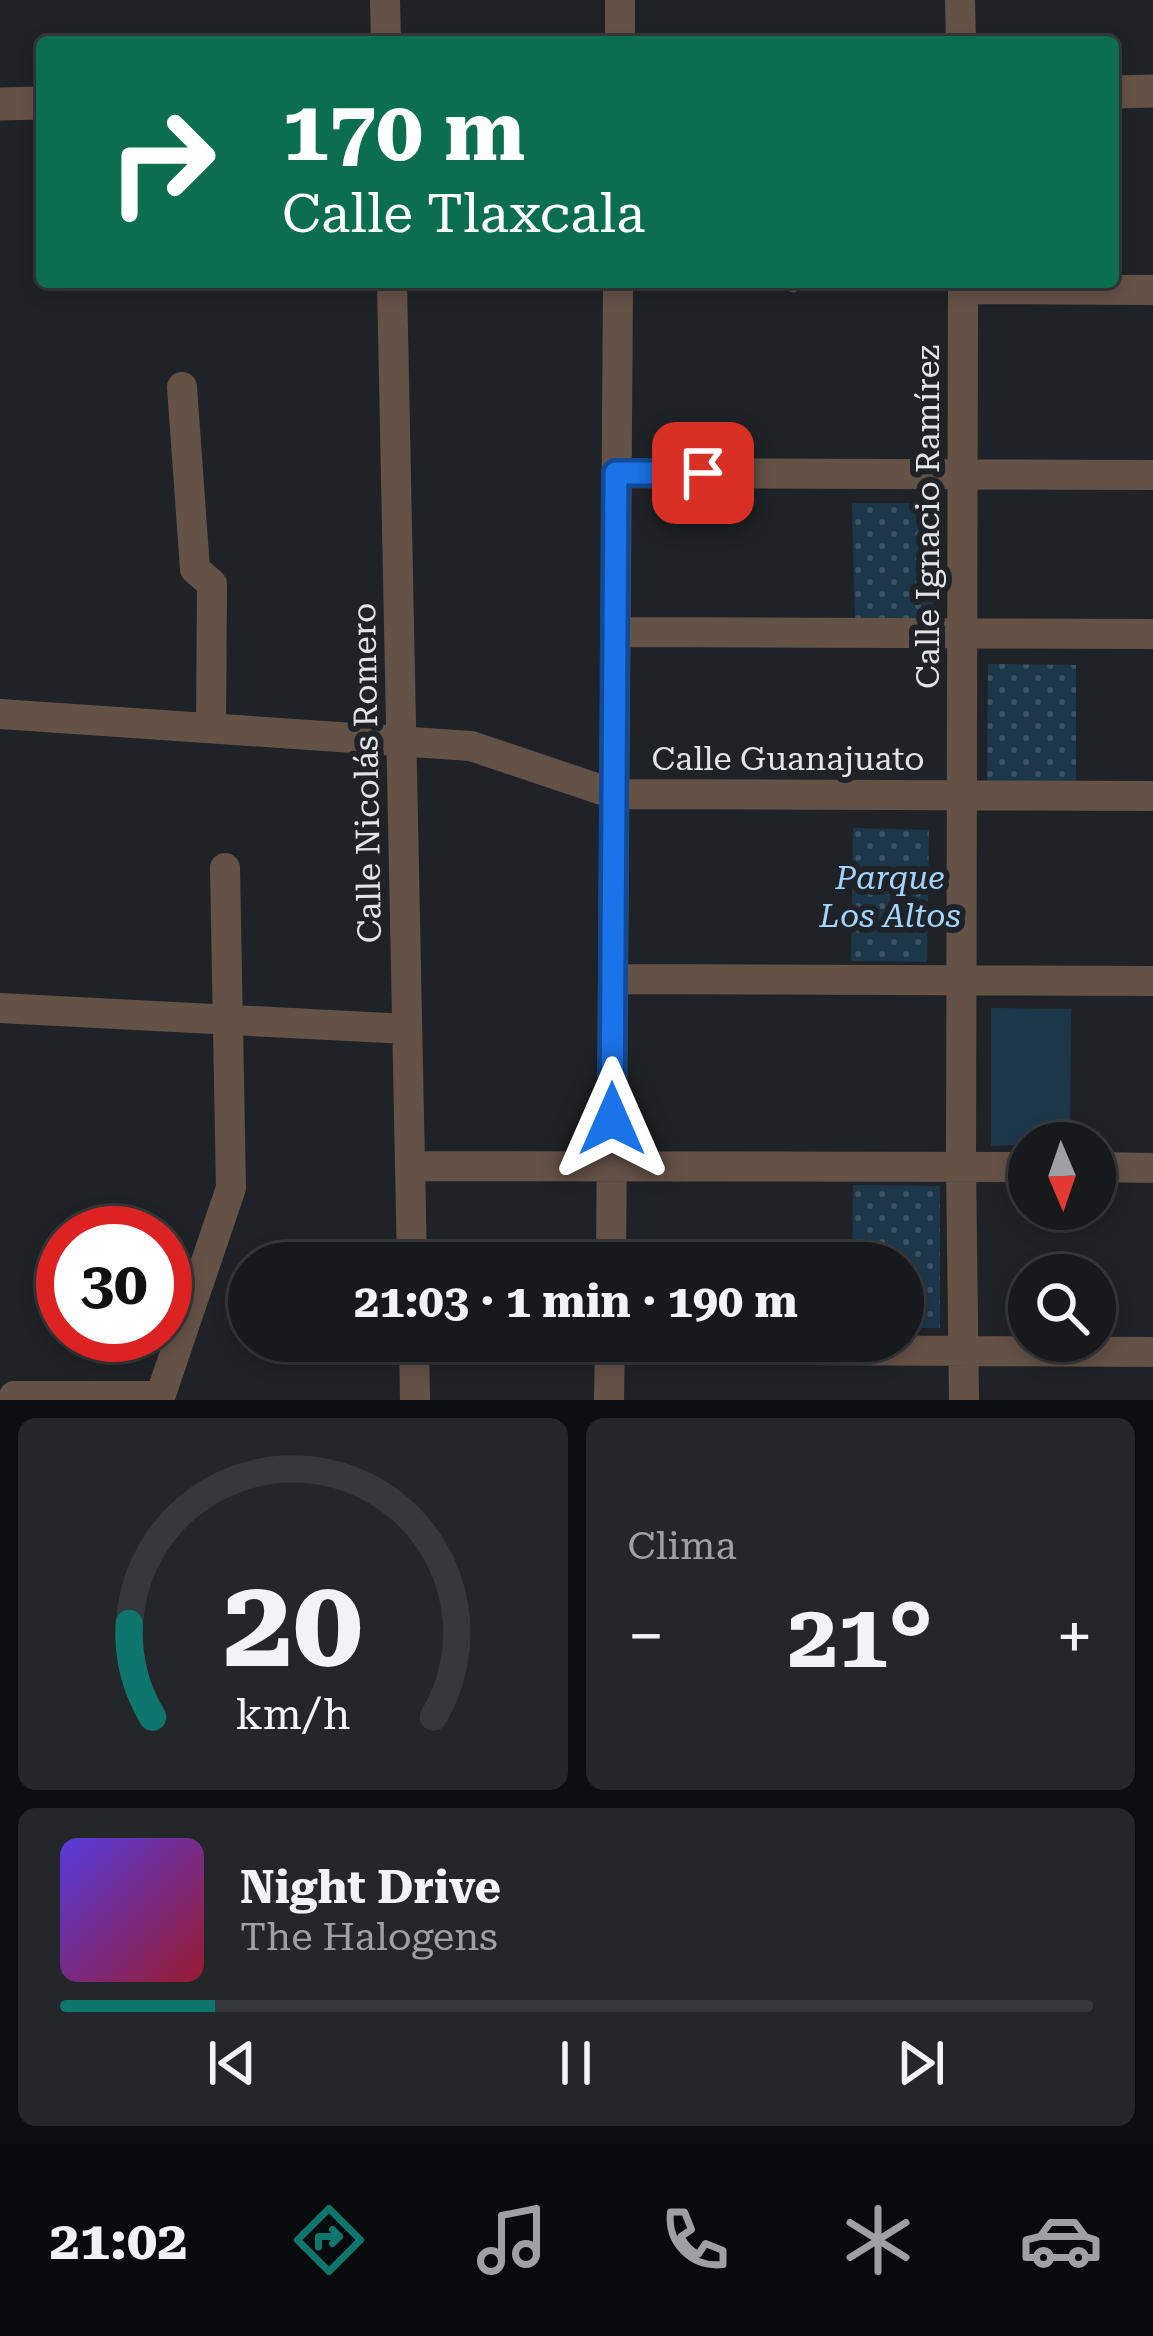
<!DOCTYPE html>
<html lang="es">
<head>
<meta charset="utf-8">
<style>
	body { margin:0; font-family:"Roboto Serif",serif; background:#24272a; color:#f1f3f6; height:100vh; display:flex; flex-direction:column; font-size:45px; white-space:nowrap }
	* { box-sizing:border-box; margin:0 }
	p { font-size:39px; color:#9ea1a4 }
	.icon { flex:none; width:66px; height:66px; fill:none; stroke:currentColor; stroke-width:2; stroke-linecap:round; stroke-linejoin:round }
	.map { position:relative; height:1400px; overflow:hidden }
	.sheet { display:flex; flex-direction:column; gap:18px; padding:18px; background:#0d0e10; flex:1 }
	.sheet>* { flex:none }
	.banner { position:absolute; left:36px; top:36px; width:1083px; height:252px; border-radius:12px; box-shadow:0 6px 18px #0003,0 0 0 3px #36383b; background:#0b6e4f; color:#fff; overflow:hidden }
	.needle { width:78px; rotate:178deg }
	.fabs { position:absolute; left:1008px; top:1122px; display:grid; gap:24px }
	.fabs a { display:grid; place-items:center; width:108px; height:108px; border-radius:50%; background:#171a1d; box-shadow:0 6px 18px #0003,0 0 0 3px #36383b; font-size:60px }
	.speed { position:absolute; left:36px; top:1206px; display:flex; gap:24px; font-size:60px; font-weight:700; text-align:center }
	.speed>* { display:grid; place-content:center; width:156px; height:156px; border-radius:50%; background:#171a1d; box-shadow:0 6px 18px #0003,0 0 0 3px #36383b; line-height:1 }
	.speed .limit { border:18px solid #d22; background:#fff; color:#111 }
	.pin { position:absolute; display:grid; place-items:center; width:102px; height:102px; color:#fff; margin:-51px; border-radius:24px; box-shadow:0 6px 18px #0006 }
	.me { position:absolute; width:132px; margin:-66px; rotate:0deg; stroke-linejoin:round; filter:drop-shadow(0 0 9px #0008) }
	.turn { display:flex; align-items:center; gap:42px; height:252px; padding:0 48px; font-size:54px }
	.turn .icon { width:156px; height:156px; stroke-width:2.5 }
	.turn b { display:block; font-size:84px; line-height:102px }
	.big { font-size:90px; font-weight:700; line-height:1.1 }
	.sheet .card { flex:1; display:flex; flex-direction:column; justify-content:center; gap:18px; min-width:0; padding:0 42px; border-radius:18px; background:#24272a }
	.sheet .dial { align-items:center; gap:0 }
	.dial svg { height:312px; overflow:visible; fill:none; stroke:#36383b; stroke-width:7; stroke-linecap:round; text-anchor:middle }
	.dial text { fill:#f1f3f6; stroke:none }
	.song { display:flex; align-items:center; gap:36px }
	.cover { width:144px; height:144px; border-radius:18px; background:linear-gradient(135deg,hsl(250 70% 55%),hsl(350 70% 35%)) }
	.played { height:12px; border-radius:6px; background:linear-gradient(90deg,#0f766e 15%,#36383b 15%) }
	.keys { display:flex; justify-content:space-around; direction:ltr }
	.heat { display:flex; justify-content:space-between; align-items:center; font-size:66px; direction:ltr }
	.sheet .tiles { flex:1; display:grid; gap:18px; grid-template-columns:1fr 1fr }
	.card:last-child { grid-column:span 2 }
	.trip { position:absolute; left:228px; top:1242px; width:696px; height:120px; border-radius:60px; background:#171a1d; box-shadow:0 6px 18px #0003,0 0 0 3px #36383b; font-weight:700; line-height:120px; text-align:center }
	.tabs { display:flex; height:192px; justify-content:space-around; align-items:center; background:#090a0c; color:#9ea1a4 }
	.tabs .icon { width:84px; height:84px }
	.tabs .active { color:#0f766e }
	.tabs b { font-size:54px; color:#f1f3f6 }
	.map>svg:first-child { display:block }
	.grass { fill:url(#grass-dots) }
	.pitch { fill:#1d374a }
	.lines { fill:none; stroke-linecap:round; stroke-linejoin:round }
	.service { stroke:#655247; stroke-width:15 }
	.minor { stroke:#655247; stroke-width:30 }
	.tertiary { stroke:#655247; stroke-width:33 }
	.route-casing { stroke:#114b97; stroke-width:30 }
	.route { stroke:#1a73e8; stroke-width:21 }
	.labels { text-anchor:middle; stroke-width:12; stroke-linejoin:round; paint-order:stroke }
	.street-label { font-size:33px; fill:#e2e5e7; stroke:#1f2327 }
	.park-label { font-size:33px; font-style:italic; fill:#a1d5fe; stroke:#1f2327 }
</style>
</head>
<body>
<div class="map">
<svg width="1153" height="1400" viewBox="0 0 1153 1400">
	<defs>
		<pattern id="grass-dots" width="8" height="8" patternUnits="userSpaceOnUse" patternTransform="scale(3)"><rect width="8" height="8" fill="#1d374a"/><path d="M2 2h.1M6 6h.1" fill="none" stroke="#3e5464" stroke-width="1.8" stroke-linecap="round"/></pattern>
	</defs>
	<rect width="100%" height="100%" fill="#1f2327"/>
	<path class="grass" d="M 852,503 L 936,503 L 937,621 L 855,622 Z
		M 988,664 L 1076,665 L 1076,781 L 987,781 Z
		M 853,828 L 929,830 L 927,962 L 851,961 Z
		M 853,1185 L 940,1186 L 940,1328 L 903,1328 L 903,1263 L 852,1263 Z"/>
	<path class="pitch" d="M 991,1008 L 1071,1009 L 1070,1143 L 991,1146 Z"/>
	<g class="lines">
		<path class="service" d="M 793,285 L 793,282"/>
		<path class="minor" d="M 385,0 L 386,42
			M 960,0 L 961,42
			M 620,42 L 620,0
			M 392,282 L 412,1263
			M 963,282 L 961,1166 L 964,1400
			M 963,289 L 1153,290
			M 182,387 L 195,569 L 212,584 L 211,728
			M 617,473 L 1153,475
			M 616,632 L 1153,634
			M 0,714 L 471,746 L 614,794 L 1153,796
			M 613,979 L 1153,981
			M 0,1008 L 407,1029
			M 410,1166 L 1029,1167
			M 1095,1167 L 1153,1168
			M 611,1263 L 618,282
			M 414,1341 L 415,1400
			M 610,1349 L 1153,1352
			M 14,1396 L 160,1396
			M 159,1400 L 231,1188 L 225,868
			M 609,1400 L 610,1341"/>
		<path class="tertiary" d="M 1113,92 L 1153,91
			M 0,104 L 42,103"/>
	</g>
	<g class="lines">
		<defs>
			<path id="route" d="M 612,1119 L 616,473 L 703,473"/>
		</defs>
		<use href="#route" class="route-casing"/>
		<use href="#route" class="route"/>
	</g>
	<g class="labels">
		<g class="street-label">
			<text transform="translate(927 517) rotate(-90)" y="12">Calle Ignacio Ramírez</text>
			<text x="788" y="770">Calle Guanajuato</text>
			<text transform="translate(366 773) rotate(-91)" y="12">Calle Nicolás Romero</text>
		</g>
		<g class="park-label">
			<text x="890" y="889">Parque<tspan x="890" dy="38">Los Altos</tspan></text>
		</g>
	</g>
</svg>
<div class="fabs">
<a><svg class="needle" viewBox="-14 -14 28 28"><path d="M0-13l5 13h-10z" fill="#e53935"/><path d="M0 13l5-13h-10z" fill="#9ea1a4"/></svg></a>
<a><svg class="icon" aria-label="search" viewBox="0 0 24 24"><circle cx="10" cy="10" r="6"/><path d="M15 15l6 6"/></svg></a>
</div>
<div class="speed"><div class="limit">30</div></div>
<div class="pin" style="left:703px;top:473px;background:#d93025"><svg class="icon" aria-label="arrive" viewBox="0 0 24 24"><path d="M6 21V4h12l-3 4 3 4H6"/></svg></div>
<svg class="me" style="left:612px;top:1119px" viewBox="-20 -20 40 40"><path d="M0-17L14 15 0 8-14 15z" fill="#1a73e8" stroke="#fff" stroke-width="4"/></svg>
<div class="trip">21:03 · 1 min · 190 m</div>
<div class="banner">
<div class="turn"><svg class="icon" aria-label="right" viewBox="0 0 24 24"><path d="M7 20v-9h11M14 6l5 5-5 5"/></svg><div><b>170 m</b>Calle Tlaxcala</div></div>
</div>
</div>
<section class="sheet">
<div class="tiles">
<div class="card dial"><svg viewBox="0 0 100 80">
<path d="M14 69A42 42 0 1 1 86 69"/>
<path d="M14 69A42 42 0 0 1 8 45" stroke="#0f766e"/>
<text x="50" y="56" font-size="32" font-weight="700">20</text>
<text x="50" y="72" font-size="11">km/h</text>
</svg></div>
<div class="card"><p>Clima</p>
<div class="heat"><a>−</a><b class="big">21°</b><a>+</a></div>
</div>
<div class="card">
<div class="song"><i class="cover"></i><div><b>Night Drive</b><p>The Halogens</p></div></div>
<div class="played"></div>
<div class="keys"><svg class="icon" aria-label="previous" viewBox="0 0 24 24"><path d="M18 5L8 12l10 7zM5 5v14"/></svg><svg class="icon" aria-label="pause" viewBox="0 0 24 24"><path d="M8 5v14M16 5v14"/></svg><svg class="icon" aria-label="next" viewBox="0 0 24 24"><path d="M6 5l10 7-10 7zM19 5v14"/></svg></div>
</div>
</div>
</section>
<nav class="tabs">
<b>21:02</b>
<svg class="icon active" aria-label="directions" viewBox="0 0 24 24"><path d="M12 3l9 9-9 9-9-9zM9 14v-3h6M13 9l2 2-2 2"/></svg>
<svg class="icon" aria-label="music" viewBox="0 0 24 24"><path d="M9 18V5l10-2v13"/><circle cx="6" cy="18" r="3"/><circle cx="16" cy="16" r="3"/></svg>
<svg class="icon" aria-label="phone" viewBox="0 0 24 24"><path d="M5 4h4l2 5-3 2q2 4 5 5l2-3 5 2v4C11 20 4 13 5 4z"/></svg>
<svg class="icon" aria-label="climate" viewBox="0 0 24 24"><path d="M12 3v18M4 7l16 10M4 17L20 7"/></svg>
<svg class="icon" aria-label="car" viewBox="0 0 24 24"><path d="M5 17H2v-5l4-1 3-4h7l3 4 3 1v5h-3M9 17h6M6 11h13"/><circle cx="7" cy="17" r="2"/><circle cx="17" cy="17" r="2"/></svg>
</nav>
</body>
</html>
